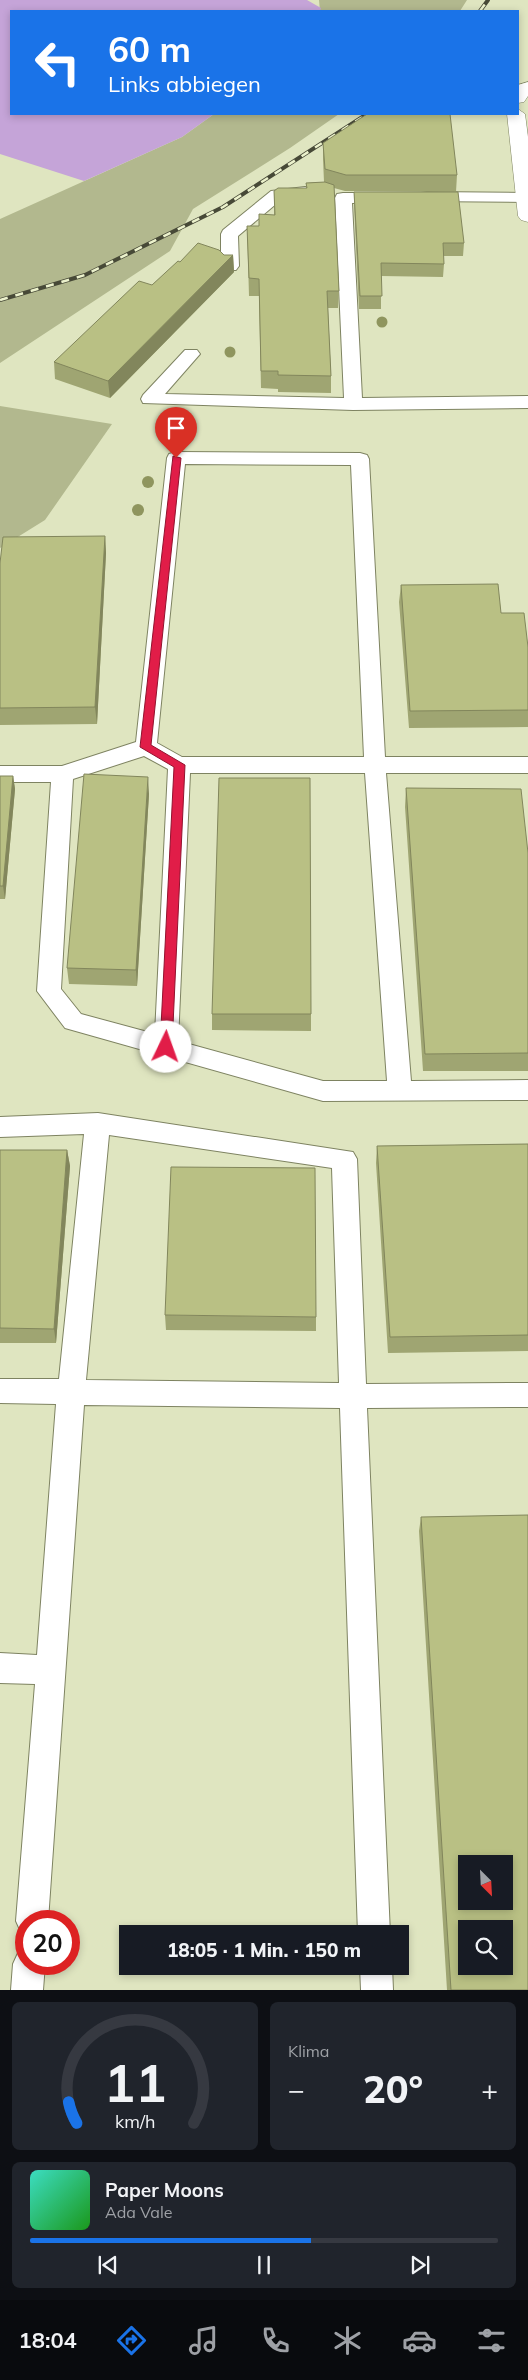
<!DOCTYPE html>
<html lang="de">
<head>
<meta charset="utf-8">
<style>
	body { margin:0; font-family:Mulish,sans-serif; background:#20242c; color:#f1f3f6; height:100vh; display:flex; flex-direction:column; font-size:19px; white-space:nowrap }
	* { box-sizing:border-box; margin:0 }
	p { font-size:16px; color:#9ea1a6 }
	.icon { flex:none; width:28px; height:28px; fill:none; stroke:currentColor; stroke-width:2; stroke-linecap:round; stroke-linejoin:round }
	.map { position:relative; height:1990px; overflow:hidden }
	.panel { display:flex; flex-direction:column; gap:12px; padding:12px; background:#0d0f14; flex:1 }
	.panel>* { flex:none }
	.guide { position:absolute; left:10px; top:10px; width:509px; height:105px; border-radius:0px; box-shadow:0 2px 8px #0003; background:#1a73e8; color:#fff; overflow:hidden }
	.needle { width:32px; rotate:156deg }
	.controls { position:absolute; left:458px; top:1855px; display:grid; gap:10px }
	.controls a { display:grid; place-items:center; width:55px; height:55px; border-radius:0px; background:#171b24; box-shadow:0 2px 8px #0003; font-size:25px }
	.speed { position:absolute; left:15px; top:1910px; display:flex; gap:10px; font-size:25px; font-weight:700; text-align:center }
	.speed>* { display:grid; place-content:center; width:65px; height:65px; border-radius:50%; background:#171b24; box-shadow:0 2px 8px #0003; line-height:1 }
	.speed .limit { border:8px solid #d22; background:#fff; color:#111 }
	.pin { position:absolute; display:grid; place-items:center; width:42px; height:42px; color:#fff; margin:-51px -21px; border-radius:50% 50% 50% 0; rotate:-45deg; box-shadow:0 0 5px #0007 }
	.pin .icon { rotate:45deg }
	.me { position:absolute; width:55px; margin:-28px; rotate:3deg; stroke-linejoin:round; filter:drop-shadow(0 0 4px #0008) }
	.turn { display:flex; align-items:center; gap:18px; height:105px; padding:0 15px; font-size:22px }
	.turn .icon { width:65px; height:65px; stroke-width:2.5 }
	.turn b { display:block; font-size:35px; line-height:42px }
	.big { font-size:38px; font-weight:800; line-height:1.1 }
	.panel .card { flex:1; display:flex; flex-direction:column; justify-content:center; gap:8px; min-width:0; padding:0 18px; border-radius:8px; background:#20242c }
	.panel .dial { align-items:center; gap:0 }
	.dial svg { height:130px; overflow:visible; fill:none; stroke:#363941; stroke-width:7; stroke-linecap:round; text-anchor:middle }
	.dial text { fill:#f1f3f6; stroke:none }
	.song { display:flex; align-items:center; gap:15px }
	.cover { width:60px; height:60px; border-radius:8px; background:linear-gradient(135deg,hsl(170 70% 55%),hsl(120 70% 35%)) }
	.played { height:5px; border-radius:2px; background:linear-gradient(90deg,#1a73e8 60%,#363941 60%) }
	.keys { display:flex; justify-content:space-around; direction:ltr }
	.heat { display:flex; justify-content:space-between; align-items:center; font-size:28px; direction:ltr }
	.panel .tiles { flex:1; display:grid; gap:12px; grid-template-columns:1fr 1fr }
	.card:last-child { grid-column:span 2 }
	.trip { position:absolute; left:119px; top:1925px; width:290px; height:50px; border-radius:0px; background:#171b24; box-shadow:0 2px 8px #0003; font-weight:800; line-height:50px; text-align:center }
	.dock { display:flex; height:80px; justify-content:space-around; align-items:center; background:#090b0e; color:#9ea1a6 }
	.dock .icon { width:35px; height:35px }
	.dock .active { color:#1a73e8 }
	.dock b { font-size:22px; color:#f1f3f6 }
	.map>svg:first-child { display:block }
	.green { fill:#b2b88e }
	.water { fill:#c5a4d8 }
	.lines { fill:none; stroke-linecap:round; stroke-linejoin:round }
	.lane-casing { stroke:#7e8361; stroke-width:2 }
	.street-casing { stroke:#7e8361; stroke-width:1 }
	.lane { fill:#fff; fill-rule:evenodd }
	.street { fill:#fff; fill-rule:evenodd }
	.rail-casing { stroke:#474937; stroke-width:4 }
	.rail { stroke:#ecf2cc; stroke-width:2.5; stroke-dasharray:8; stroke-linecap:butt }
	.tree { fill:#8f955e }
	.wall { fill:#9fa572 }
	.shaded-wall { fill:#82865c }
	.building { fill:#b9c084; stroke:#82865c; fill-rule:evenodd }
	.route { fill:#e11d48; stroke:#92132f }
</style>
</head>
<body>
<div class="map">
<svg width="528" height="1990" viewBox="0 0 528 1990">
	<rect width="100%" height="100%" fill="#dfe5c0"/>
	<path class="green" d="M 319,0 L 467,0 L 460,11 L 320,11 Z
		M 214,114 L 339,114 L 290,148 L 193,209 L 170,251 L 0,363 L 0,219 L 182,137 Z
		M 0,406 L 112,424 L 45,520 L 0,548 Z"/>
	<path class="water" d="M 0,0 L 307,0 L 321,8 L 320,11 L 11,11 L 11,114 L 214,114 L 182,137 L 84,181 L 0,154 Z"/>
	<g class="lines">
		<defs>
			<path id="lane" d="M 305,187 L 311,188 L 313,192 L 311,196 L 282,199 L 238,236 L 239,266 L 236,270 L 224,270 L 221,266 L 221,234 L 223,230 L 271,191 Z
				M 427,192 L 526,193 L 528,194 L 528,202 L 421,201 L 419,197 L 421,193 Z
				M 343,193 L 386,193 L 392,194 L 394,198 L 392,202 L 352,203 L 362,398 L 528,396 L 528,408 L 353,410 L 143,403 L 141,399 L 143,395 L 185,350 L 197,350 L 200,354 L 165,394 L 344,398 L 335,198 L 337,194 Z
				M 176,452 L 360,453 L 367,455 L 369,459 L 385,757 L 528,757 L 528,773 L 386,773 L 411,1081 L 528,1080 L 528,1100 L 323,1101 L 65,1028 L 37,991 L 51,782 L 0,782 L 0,766 L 62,766 L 136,742 L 167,458 L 169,454 ZM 185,464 L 351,465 L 364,757 L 182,757 L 157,743 ZM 144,756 L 168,769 L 155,1034 L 81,1014 L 61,989 L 73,779 ZM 190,773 L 365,773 L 387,1081 L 323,1081 L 178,1041 Z
				M 98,1113 L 353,1152 L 357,1159 L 366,1384 L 528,1383 L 528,1407 L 367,1408 L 390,1934 L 358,1934 L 340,1408 L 84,1405 L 48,1921 L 26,1921 L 26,1935 L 21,1932 L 16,1921 L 35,1684 L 0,1683 L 0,1653 L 37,1655 L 56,1404 L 0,1403 L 0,1379 L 59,1379 L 84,1134 L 0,1137 L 0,1117 ZM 109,1135 L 332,1168 L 339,1383 L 86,1380 Z
				M 26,1949 L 26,1964 L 45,1964 L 43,1990 L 11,1990 L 13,1964 L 18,1953 Z
				M 360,1966 L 392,1966 L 393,1990 L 361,1990 Z"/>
			<path id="street" d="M 528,82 L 528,96 L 524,102 L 518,103 L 518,85 Z
				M 518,109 L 525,114 L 528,137 L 528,222 L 521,220 L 518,216 L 507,114 L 518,114 Z"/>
		</defs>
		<use href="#lane" class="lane-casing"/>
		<use href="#street" class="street-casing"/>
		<use href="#lane" class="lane"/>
		<use href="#street" class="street"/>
		<defs>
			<path id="rail" d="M 480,11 L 488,0
				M 0,300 L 85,275 L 223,207 L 367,114"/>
		</defs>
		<use href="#rail" class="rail-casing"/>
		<use href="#rail" class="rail"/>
	</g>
	<g class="tree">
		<circle cx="382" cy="322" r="5.5"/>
		<circle cx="230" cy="352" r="5.5"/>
		<circle cx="148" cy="482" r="6"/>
		<circle cx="138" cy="510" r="6"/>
	</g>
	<path class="wall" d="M 323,143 L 457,175 L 456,192 L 345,191 L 334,188 L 339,291 L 338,308 L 328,308 L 331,376 L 331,393 L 278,392 L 278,389 L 261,388 L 259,296 L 249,296 L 247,226 L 259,226 L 274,215 L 274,191 L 306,188 L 306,183 L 324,182 L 323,159 Z
		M 354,192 L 464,243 L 463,256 L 443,256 L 444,264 L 443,277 L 381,276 L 381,309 L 359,309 L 354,205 Z
		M 224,255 L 233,255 L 234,272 L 110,398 L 55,379 L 54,362 L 152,285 L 180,262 Z
		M 105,536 L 106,553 L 97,724 L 0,725 L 0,563 Z
		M 401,585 L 501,613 L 528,647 L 528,727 L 409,728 L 399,602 Z
		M 0,776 L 13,776 L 15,789 L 5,899 L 0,899 Z
		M 406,788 L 528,853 L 528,1071 L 423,1071 L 405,807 Z
		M 149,794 L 137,986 L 69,984 L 67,968 Z
		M 212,1014 L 311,1014 L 311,1031 L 212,1030 Z
		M 528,1144 L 528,1351 L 388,1353 L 376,1163 L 377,1146 Z
		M 0,1150 L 67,1150 L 70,1166 L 56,1343 L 0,1343 Z
		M 165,1315 L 316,1317 L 316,1331 L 166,1330 Z
		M 421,1517 L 528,1990 L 447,1990 L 419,1531 Z"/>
	<path class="shaded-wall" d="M 233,255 L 234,272 L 110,398 L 108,381 Z
		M 105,536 L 106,553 L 97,724 L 95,707 Z
		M 13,776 L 15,789 L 5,899 L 3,886 Z
		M 148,777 L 149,794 L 137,986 L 136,970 Z
		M 67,1150 L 70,1166 L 56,1343 L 54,1329 Z"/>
	<path class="building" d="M 367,114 L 450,114 L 457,175 L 346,175 L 325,169 L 323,143 Z
		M 325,182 L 334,185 L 339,291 L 327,291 L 331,376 L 278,375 L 278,371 L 261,371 L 259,279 L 249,278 L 247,226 L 259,226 L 259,214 L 275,215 L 274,191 L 278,188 L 307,188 L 306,183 Z
		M 354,192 L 458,192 L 464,243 L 443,243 L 444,264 L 381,263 L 382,296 L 360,296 Z
		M 198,243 L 219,250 L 224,255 L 233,255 L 108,381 L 54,362 L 139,281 L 152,285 L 178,261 L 180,262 Z
		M 105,536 L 95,707 L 0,708 L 0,563 L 3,537 Z
		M 498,584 L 501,613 L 524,613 L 528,647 L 528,710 L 410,711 L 401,585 Z
		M 84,774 L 148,777 L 136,970 L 67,968 Z
		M 0,776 L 13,776 L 3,886 L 0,886 Z
		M 219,778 L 310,778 L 311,1014 L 212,1014 Z
		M 406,788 L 521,789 L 528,853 L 528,1053 L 425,1054 Z
		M 528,1144 L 528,1335 L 390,1337 L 377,1146 Z
		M 0,1150 L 67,1150 L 54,1329 L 0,1328 Z
		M 171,1167 L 315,1168 L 316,1317 L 165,1315 Z
		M 528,1515 L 528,1990 L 451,1990 L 421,1517 ZM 466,1864 L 504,1864 L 504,1901 L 466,1901 ZM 466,1929 L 504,1929 L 504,1966 L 466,1966 Z"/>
	<path class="route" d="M 173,456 L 181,458 L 151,745 L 185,765 L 172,1047 L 166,1052 L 160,1047 L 174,767 L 140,747 Z"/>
</svg>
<div class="controls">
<a><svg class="needle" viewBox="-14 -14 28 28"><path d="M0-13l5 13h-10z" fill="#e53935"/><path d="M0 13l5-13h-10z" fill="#9ea1a6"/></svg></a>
<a><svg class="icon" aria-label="search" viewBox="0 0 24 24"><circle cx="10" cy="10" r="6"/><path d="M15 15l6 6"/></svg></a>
</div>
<div class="speed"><div class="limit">20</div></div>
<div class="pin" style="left:176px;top:458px;background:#d93025"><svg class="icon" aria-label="arrive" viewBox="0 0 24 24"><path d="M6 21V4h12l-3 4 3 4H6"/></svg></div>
<svg class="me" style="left:166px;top:1047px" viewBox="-20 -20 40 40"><circle r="19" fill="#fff"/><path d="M0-13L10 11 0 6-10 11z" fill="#e11d48"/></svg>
<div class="trip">18:05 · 1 Min. · 150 m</div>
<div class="guide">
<div class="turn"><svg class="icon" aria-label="left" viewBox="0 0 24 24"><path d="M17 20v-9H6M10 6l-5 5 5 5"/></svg><div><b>60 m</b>Links abbiegen</div></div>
</div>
</div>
<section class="panel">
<div class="tiles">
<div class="card dial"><svg viewBox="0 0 100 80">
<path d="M14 69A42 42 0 1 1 86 69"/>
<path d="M14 69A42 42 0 0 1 9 56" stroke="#1a73e8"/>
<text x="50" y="56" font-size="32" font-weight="700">11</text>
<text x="50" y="72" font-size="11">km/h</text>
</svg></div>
<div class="card"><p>Klima</p>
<div class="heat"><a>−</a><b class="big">20°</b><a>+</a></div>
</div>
<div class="card">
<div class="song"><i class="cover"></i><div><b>Paper Moons</b><p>Ada Vale</p></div></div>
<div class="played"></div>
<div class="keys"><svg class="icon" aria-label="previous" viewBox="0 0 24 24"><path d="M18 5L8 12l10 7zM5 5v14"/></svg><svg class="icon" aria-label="pause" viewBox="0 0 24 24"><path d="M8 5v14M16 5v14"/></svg><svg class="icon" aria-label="next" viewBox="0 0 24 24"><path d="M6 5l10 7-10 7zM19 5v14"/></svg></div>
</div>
</div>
</section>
<nav class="dock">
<b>18:04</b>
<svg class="icon active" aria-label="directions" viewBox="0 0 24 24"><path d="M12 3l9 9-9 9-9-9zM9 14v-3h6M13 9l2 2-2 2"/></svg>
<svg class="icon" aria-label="music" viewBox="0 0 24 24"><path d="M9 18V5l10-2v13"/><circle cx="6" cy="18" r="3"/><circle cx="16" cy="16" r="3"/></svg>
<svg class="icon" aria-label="phone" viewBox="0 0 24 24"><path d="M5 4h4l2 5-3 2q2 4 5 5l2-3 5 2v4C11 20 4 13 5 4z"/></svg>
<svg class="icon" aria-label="climate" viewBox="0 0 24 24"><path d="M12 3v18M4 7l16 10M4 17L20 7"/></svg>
<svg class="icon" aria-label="car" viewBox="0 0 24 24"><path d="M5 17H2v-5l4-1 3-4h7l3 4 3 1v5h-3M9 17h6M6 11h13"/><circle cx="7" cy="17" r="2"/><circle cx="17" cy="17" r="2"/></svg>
<svg class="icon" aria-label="filters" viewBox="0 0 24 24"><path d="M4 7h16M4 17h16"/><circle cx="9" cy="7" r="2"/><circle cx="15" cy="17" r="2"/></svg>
</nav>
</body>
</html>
